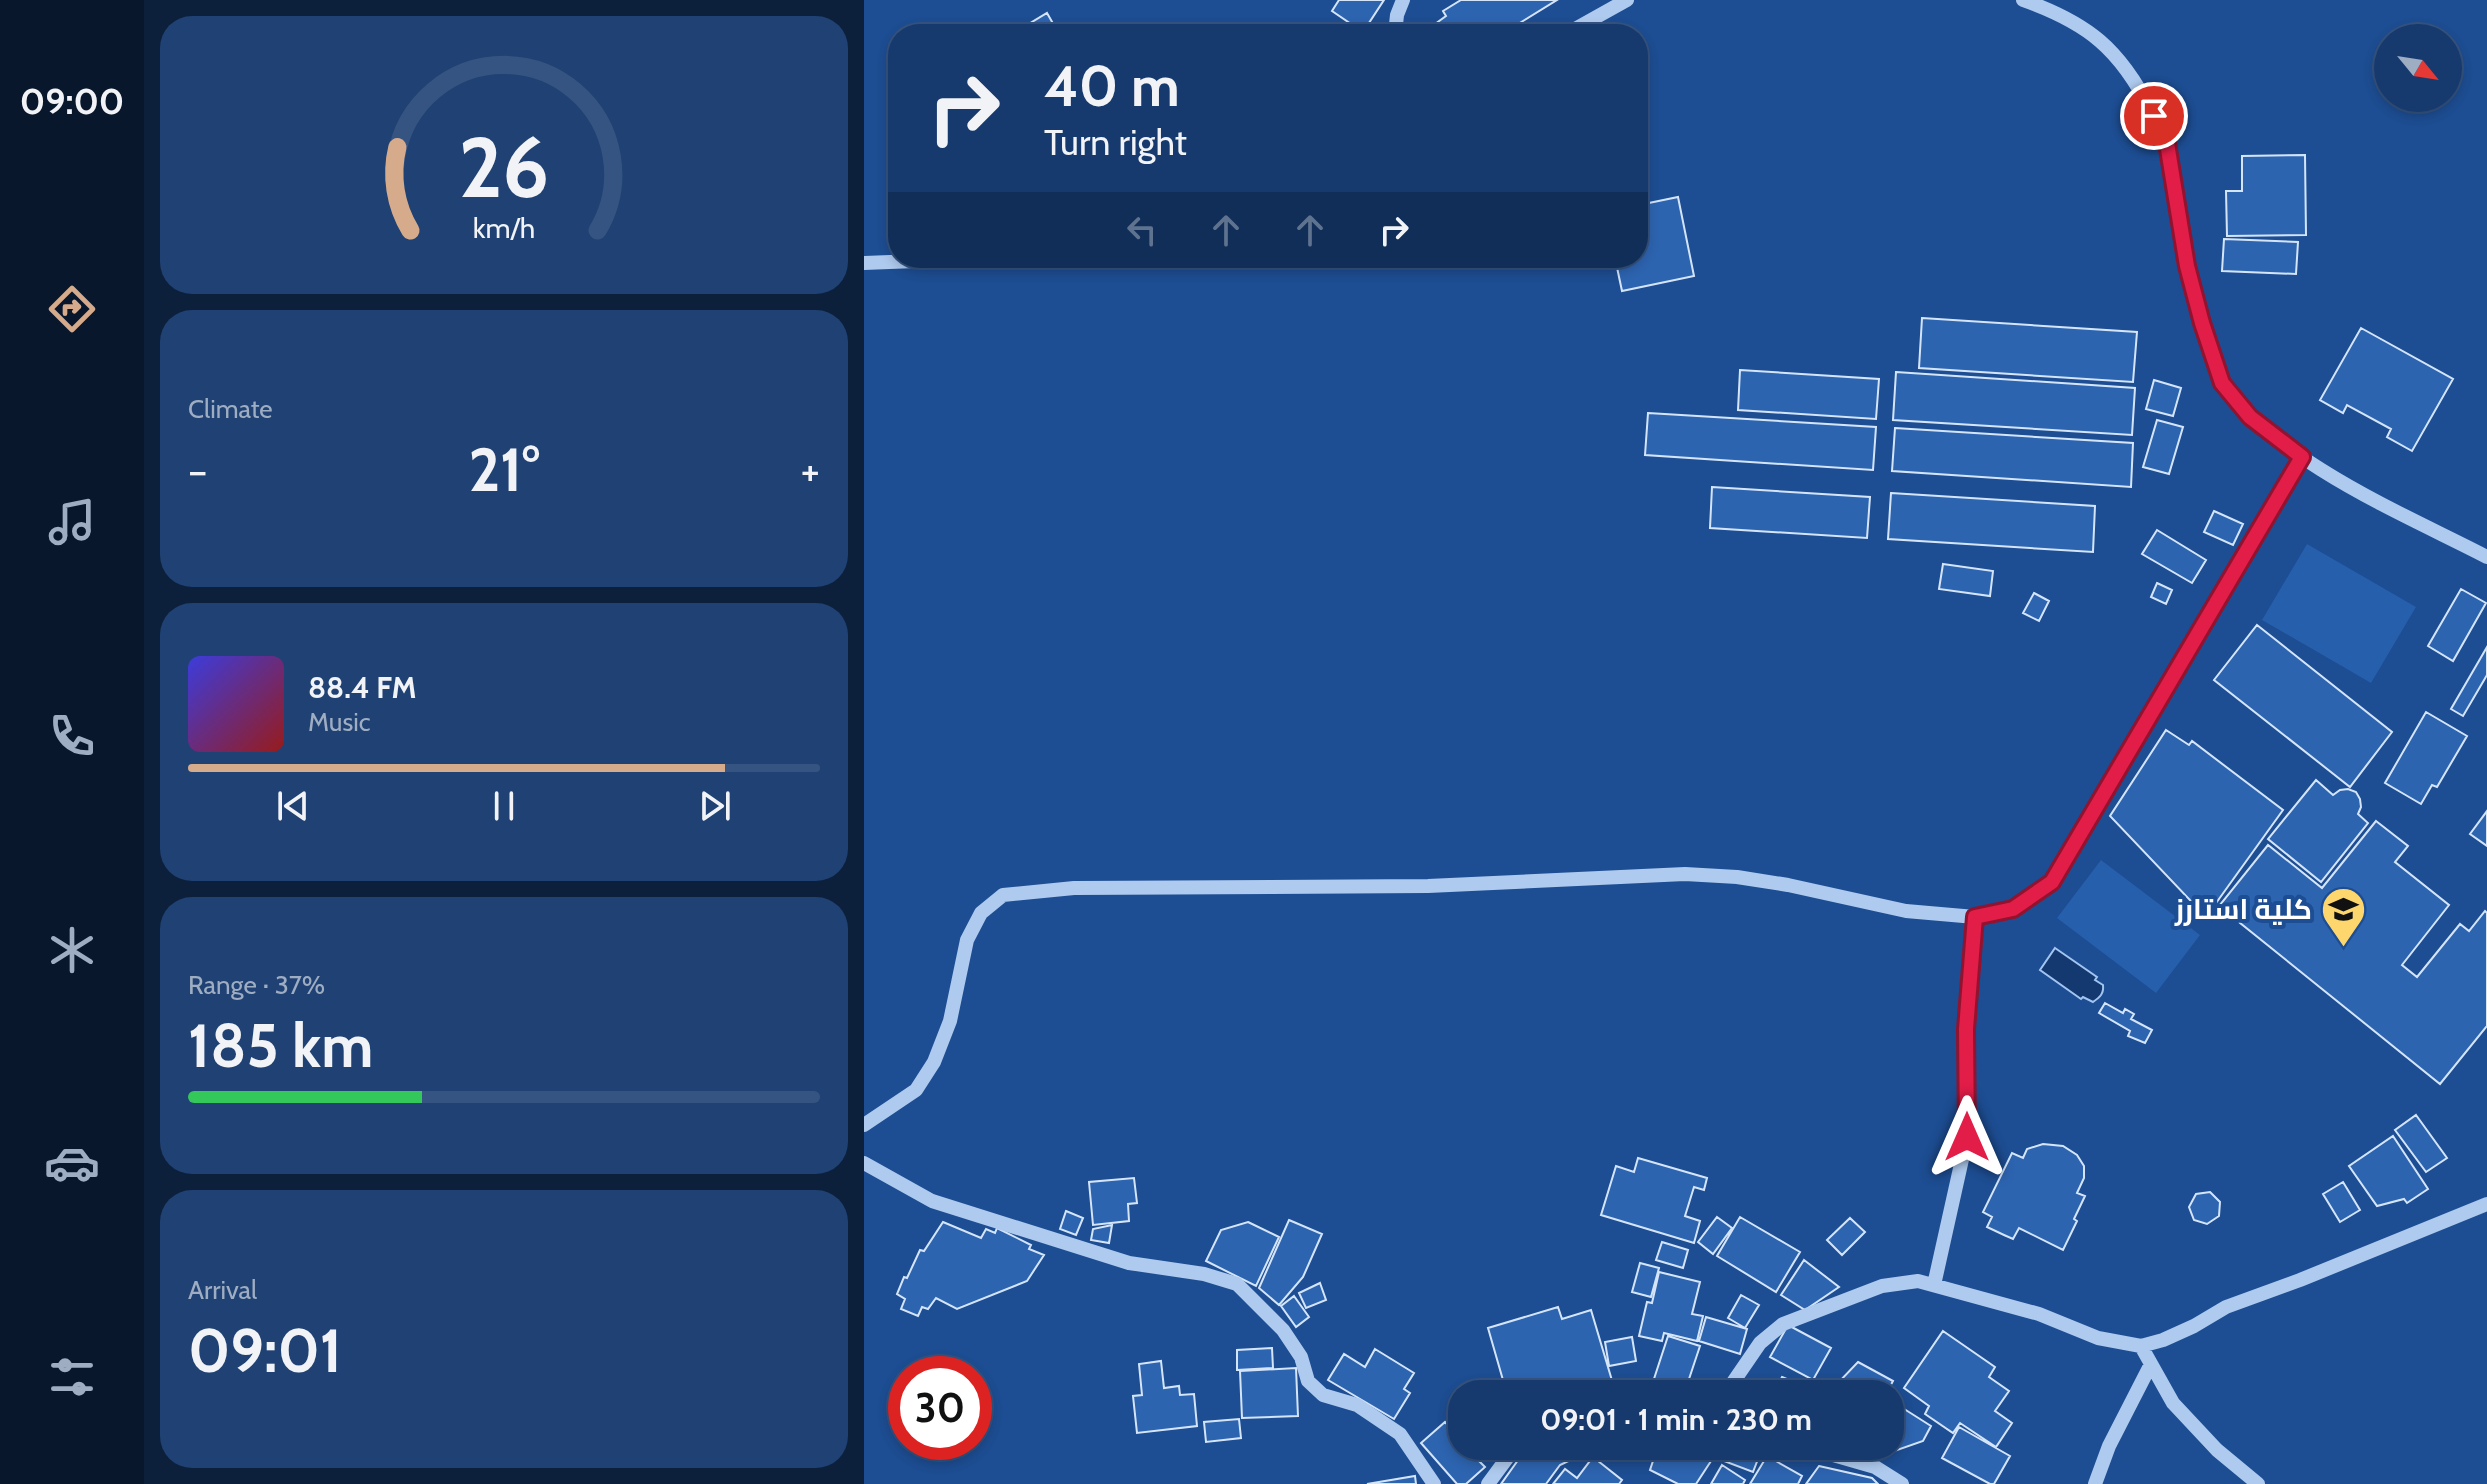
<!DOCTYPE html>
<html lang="en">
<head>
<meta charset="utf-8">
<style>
	body { margin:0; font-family:Cabin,Cairo,sans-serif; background:#1f4173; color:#f1f3f6; height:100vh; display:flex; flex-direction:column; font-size:30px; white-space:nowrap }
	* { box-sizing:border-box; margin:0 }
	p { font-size:26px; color:#9eadc2 }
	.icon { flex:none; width:44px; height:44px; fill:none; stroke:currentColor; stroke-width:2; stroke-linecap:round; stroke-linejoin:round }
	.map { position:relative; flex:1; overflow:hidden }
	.details { display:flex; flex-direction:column; gap:16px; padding:16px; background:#0c203c; width:720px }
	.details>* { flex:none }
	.hud { position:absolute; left:24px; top:24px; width:760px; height:244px; border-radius:32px; box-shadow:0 4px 12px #0003,0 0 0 2px #355481; background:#163a6e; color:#f1f3f6; overflow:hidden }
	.needle { width:52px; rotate:120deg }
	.tools { position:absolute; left:1510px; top:24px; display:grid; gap:16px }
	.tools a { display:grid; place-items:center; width:88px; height:88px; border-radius:50%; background:#163a6e; box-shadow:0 4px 12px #0003,0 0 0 2px #355481; font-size:40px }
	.speed { position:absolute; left:24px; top:1356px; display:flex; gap:16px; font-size:40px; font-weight:700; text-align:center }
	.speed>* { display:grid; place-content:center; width:104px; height:104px; border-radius:50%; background:#163a6e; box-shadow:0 4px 12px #0003,0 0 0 2px #355481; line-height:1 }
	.speed .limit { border:12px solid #d22; background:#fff; color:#111 }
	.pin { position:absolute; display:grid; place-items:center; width:68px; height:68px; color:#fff; margin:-34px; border:4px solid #fff; border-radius:50%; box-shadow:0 2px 8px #0007 }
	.me { position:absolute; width:88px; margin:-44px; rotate:0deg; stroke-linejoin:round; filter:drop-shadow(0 0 6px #0008) }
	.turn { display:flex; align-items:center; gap:28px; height:168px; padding:0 24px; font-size:36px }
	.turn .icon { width:104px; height:104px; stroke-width:2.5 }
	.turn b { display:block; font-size:56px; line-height:68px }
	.lanes { display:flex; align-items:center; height:76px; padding:0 24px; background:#0003; justify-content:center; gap:40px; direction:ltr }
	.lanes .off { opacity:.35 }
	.big { font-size:60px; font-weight:800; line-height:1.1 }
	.details .tile { flex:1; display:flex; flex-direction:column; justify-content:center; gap:12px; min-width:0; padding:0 28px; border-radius:32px; background:#1f4173 }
	.details .dial { align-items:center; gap:0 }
	.dial svg { height:208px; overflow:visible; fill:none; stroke:#355481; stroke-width:7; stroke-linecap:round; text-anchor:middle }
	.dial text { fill:#f1f3f6; stroke:none }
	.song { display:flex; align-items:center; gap:24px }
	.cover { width:96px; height:96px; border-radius:12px; background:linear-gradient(135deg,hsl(240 70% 55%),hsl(0 70% 35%)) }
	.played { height:8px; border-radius:4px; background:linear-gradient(90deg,#d6ab8b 85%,#355481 85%) }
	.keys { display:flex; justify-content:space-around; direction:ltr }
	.heat { display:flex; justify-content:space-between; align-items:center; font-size:44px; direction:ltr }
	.charge { height:12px; border-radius:6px; background:linear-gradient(90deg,#34c759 37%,#355481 0) }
	.trip { position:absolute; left:584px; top:1380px; width:456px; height:80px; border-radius:32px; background:#163a6e; box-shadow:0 4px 12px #0003,0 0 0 2px #355481; font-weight:800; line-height:80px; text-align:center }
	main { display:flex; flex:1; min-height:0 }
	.dock { display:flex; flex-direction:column; width:144px; justify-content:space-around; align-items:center; background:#09172c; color:#9eadc2 }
	.dock .icon { width:56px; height:56px }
	.dock .on { color:#d6ab8b }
	.dock b { font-size:36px; color:#f1f3f6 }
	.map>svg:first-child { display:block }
	.green { fill:#265fab }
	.water { fill:#143971; stroke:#a2c4f0; stroke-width:2 }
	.building { fill:#2d64b0; stroke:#d4e5fa; stroke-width:2 }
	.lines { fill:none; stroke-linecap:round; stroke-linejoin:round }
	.minor { stroke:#aecaee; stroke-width:14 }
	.route-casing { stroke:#92132f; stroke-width:20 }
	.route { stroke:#e11d48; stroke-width:14 }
	.labels { text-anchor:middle; stroke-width:8; stroke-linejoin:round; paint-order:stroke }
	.poi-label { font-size:28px; font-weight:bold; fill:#fff; stroke:#1d4d92; text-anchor:end }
</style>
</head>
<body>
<main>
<nav class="dock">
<b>09:00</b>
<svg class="icon on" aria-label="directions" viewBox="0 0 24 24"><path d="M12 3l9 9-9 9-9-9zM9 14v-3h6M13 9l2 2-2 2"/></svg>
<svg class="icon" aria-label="music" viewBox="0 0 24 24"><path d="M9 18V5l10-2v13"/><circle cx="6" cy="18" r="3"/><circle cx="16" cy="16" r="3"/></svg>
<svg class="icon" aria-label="phone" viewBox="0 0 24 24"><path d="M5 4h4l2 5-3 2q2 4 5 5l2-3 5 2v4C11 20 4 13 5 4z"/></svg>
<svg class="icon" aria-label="climate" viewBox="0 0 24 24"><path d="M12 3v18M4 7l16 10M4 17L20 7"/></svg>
<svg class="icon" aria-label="car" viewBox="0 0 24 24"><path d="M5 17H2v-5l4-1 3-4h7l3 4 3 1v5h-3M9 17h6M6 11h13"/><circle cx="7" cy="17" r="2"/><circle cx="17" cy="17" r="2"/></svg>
<svg class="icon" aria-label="filters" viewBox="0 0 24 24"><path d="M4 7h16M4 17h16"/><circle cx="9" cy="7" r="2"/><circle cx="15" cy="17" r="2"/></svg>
</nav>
<section class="details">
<div class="tile dial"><svg viewBox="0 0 100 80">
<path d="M14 69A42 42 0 1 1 86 69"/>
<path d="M14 69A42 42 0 0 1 9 37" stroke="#d6ab8b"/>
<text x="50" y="56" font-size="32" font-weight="700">26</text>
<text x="50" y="72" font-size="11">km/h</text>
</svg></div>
<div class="tile"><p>Climate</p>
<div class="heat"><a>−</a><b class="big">21°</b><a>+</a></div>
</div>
<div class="tile">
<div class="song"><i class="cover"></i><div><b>88.4 FM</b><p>Music</p></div></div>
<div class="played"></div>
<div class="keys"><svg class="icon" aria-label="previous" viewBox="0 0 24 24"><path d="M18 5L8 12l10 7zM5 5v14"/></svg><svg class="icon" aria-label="pause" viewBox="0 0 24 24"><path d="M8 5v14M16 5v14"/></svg><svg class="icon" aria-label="next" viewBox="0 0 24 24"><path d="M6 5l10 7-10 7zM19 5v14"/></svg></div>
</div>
<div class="tile"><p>Range · 37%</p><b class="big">185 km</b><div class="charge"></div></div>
<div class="tile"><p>Arrival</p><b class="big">09:01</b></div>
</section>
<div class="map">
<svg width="1623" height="1484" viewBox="0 0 1623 1484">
	<rect width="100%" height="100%" fill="#1d4d92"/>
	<path class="green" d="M 1443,544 L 1552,607 L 1507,683 L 1398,620 Z
		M 1237,860 L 1336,935 L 1292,993 L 1193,918 Z"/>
	<path class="water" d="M 1191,948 L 1233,977 L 1231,980 L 1239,985 C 1240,994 1236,997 1229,1002 L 1219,997 L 1217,999 L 1176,970 Z"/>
	<path class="building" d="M 475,0 L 520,0 L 499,32 L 468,11 Z
		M 597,0 L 693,0 L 638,34 L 577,34 L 571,24 L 582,16 L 579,11 Z
		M 183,13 L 195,34 L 148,34 Z
		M 1441,155 L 1442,235 L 1363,236 L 1362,191 L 1378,191 L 1378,156 Z
		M 814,197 L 830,276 L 758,291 L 751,258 L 774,258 L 774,216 L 778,216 L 775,205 Z
		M 1360,239 L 1434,242 L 1432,274 L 1358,271 Z
		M 1058,318 L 1273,332 L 1269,382 L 1055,368 Z
		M 1497,328 L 1589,379 L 1548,451 L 1523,437 L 1527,429 L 1483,405 L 1479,413 L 1456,400 Z
		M 876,370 L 1015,379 L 1012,419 L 874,410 Z
		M 1032,372 L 1271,388 L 1268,435 L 1029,420 Z
		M 1290,380 L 1317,388 L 1309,416 L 1282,409 Z
		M 784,413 L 1012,427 L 1009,470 L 781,455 Z
		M 1293,420 L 1319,427 L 1305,474 L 1279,467 Z
		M 1031,428 L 1269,443 L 1267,487 L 1028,471 Z
		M 848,487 L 1006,497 L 1003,538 L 846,528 Z
		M 1027,493 L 1231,506 L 1229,552 L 1024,539 Z
		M 1350,511 L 1379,524 L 1369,545 L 1340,532 Z
		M 1293,530 L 1342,560 L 1328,583 L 1278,554 Z
		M 1079,564 L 1129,571 L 1126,596 L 1075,589 Z
		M 1293,583 L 1308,590 L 1302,604 L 1287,597 Z
		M 1597,589 L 1622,603 L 1589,661 L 1564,646 Z
		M 1170,593 L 1185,601 L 1175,621 L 1159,613 Z
		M 1393,625 L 1528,732 L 1486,787 L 1350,680 Z
		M 1623,647 L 1623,675 L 1599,716 L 1587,709 Z
		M 1562,712 L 1603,736 L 1573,787 L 1568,785 L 1557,804 L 1521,783 Z
		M 1302,730 L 1325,745 L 1328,741 L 1419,810 L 1342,917 L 1246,816 Z
		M 1452,780 L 1469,795 L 1476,790 L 1484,789 L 1492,792 L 1496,799 L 1497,807 L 1494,814 L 1504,823 L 1457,882 L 1404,839 Z
		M 1623,811 L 1623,846 L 1606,834 Z
		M 1512,821 L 1544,846 L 1531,862 L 1585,905 L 1538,965 L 1553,977 L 1596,924 L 1605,931 L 1621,911 L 1623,913 L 1623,1026 L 1576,1084 L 1355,906 L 1404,845 L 1458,888 Z
		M 1241,1003 L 1259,1013 L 1261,1009 L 1270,1014 L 1267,1019 L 1288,1030 L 1281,1043 L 1264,1036 L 1266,1031 L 1235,1013 Z
		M 1552,1115 L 1583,1158 L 1562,1172 L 1531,1130 Z
		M 1529,1136 L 1564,1189 L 1543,1203 L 1540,1199 L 1513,1206 L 1485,1166 Z
		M 1179,1144 L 1199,1146 L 1213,1155 L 1220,1166 L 1220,1178 L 1213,1193 L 1221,1196 L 1210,1219 L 1213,1221 L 1199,1250 L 1155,1228 L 1149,1239 L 1140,1235 L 1123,1227 L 1128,1217 L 1119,1212 L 1148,1153 L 1159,1158 L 1163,1149 Z
		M 774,1158 L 843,1178 L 840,1190 L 830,1187 L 821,1216 L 836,1221 L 830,1243 L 737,1215 L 752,1166 L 770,1172 Z
		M 270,1178 L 273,1203 L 264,1204 L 265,1221 L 229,1225 L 225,1182 Z
		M 1479,1182 L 1496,1210 L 1476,1222 L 1459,1194 Z
		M 1346,1192 L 1356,1202 L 1355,1216 L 1343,1224 L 1330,1220 L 1325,1207 L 1332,1194 Z
		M 202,1211 L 219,1218 L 212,1235 L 196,1229 Z
		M 853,1217 L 868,1228 L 849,1254 L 834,1242 Z
		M 876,1217 L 936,1252 L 912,1292 L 853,1256 Z
		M 986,1218 L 1001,1232 L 978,1255 L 963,1240 Z
		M 425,1220 L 458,1234 L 439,1277 L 415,1305 L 395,1288 Z
		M 79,1222 L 117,1238 L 122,1229 L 131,1233 L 133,1228 L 167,1245 L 165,1249 L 180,1255 L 163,1281 L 93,1309 L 72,1298 L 64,1309 L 58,1307 L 54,1316 L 37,1309 L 41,1299 L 33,1294 L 40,1277 L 43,1278 L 56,1250 L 60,1251 Z
		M 384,1222 L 415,1237 L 392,1286 L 342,1261 L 357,1230 Z
		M 248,1225 L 245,1243 L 227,1240 L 229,1229 Z
		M 798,1242 L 824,1250 L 819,1268 L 792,1260 Z
		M 940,1260 L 975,1287 L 941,1310 L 917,1295 Z
		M 776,1263 L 795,1268 L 787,1297 L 768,1292 Z
		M 795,1272 L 836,1282 L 828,1314 L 839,1316 L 833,1341 L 800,1333 L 798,1341 L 775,1336 L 783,1302 L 788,1303 Z
		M 456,1283 L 462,1300 L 442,1308 L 435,1293 Z
		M 877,1295 L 895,1305 L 881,1328 L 864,1318 Z
		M 430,1296 L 445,1317 L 432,1327 L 417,1306 Z
		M 694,1307 L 698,1319 L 727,1310 L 752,1394 L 643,1394 L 624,1328 Z
		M 842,1317 L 883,1329 L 876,1354 L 835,1341 Z
		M 924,1325 L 967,1348 L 949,1380 L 906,1357 Z
		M 1079,1331 L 1131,1367 L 1125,1377 L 1145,1391 L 1131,1411 L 1148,1423 L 1132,1447 L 1096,1423 L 1089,1433 L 1061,1414 L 1065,1406 L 1040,1388 Z
		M 804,1336 L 836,1346 L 820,1394 L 805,1394 L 787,1388 Z
		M 768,1337 L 772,1361 L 745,1366 L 741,1342 Z
		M 408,1348 L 409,1368 L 373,1370 L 373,1350 Z
		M 511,1349 L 550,1373 L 540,1389 L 546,1393 L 530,1419 L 464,1380 L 480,1354 L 501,1367 Z
		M 297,1361 L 300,1388 L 315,1386 L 316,1395 L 330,1394 L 333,1426 L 273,1433 L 269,1396 L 278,1395 L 275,1364 Z
		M 994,1362 L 1029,1381 L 1022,1394 L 962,1394 L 965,1386 L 975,1382 Z
		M 432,1368 L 434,1416 L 378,1418 L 376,1371 Z
		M 918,1377 L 954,1392 L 953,1394 L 875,1394 L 879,1385 L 892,1391 L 897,1380 L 913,1387 Z
		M 1026,1400 L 1067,1426 L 1059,1441 L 1019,1455 L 1003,1446 L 1026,1446 Z
		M 375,1419 L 377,1438 L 342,1442 L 340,1422 Z
		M 581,1422 L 592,1434 L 598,1429 L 598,1446 L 622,1446 L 610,1456 L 621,1467 L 602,1484 L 593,1484 L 557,1443 Z
		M 1095,1427 L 1146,1456 L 1130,1484 L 1126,1484 L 1078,1458 Z
		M 673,1446 L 710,1446 L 715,1456 L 696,1465 L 682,1484 L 637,1484 L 657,1456 Z
		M 794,1446 L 844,1446 L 842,1455 L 849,1458 L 832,1484 L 814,1484 L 786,1470 L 790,1458 L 797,1456 Z
		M 856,1446 L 899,1446 L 889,1472 L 852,1458 Z
		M 903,1456 L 938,1476 L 934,1484 L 886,1484 Z
		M 729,1457 L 758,1480 L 755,1484 L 689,1484 L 701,1469 L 713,1478 Z
		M 858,1465 L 881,1480 L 879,1484 L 847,1484 Z
		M 955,1466 L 1008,1478 L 1014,1484 L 942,1484 Z
		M 551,1476 L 552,1484 L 503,1484 Z"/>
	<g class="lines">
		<path class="minor" d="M 1159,0 C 1224,23 1256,49 1287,111 C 1292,122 1300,133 1303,144 C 1309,161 1309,180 1312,198 C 1318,234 1324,270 1333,305 C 1339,326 1349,369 1361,385 C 1417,464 1538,513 1623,557
			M 531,34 L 533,15 L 539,0
			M 702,34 L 763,0
			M 0,263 L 129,258
			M 0,1125 L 52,1090 L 70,1062 L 86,1021 L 103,940 L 117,913 L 139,895 L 210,888 L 564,886 L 821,874 L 873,877 L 924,885 L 1042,911 L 1111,917 L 1149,909 L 1188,882 L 1438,457
			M 0,1163 L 68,1201 L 265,1263 L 340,1274 L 373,1284 L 419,1330 L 437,1357 L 444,1381 L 459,1395 L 493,1405 L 536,1434 L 570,1484
			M 1070,1285 L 1103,1137 L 1102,1029 L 1111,917
			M 861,1394 L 896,1343 L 919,1324 L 1018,1286 L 1054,1281 L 1175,1314 L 1234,1338 L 1277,1346
			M 938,1446 L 1011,1467 L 1038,1484
			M 624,1484 L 652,1446
			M 1231,1484 L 1245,1446 L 1287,1364
			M 1394,1484 L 1353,1450 L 1309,1403 L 1277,1346 L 1299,1340 L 1330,1326 L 1362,1307 L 1436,1280 L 1623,1204"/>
	</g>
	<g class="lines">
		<defs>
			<path id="route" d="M 1103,1137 L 1102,1029 L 1111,917 L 1149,909 L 1188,882 L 1438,457 L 1386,417 L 1358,383 L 1338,323 L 1323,266 L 1303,143 L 1290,116"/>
		</defs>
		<use href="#route" class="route-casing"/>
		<use href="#route" class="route"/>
	</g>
	<defs>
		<symbol id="school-pin" viewBox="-11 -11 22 30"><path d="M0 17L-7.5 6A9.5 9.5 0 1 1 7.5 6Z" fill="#fdd76d" stroke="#1d4d92"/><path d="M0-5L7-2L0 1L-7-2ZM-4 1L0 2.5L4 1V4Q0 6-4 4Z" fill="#111"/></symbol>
	</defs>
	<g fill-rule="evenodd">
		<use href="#school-pin" x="1454" y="884" width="51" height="69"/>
	</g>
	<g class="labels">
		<g class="poi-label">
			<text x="1448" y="919">كلية استارز</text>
		</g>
	</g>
</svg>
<div class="tools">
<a><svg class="needle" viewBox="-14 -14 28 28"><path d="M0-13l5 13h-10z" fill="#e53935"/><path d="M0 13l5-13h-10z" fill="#9eadc2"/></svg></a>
</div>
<div class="speed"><div class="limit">30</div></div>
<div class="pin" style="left:1290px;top:116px;background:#d93025"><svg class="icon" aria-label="arrive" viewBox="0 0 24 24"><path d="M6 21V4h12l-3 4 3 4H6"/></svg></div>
<svg class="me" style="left:1103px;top:1137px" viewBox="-20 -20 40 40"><path d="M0-17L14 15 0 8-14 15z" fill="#e11d48" stroke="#fff" stroke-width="4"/></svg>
<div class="trip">09:01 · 1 min · 230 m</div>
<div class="hud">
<div class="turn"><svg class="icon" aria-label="right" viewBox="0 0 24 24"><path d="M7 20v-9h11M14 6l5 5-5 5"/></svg><div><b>40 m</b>Turn right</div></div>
<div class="lanes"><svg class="icon off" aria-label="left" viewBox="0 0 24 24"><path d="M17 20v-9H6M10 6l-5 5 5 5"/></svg><svg class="icon off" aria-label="ahead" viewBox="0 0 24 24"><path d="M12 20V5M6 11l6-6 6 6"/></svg><svg class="icon off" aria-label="ahead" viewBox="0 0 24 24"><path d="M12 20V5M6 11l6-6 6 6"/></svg><svg class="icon" aria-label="right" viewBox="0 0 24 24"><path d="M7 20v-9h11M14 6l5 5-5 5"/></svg></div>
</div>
</div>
</main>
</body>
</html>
